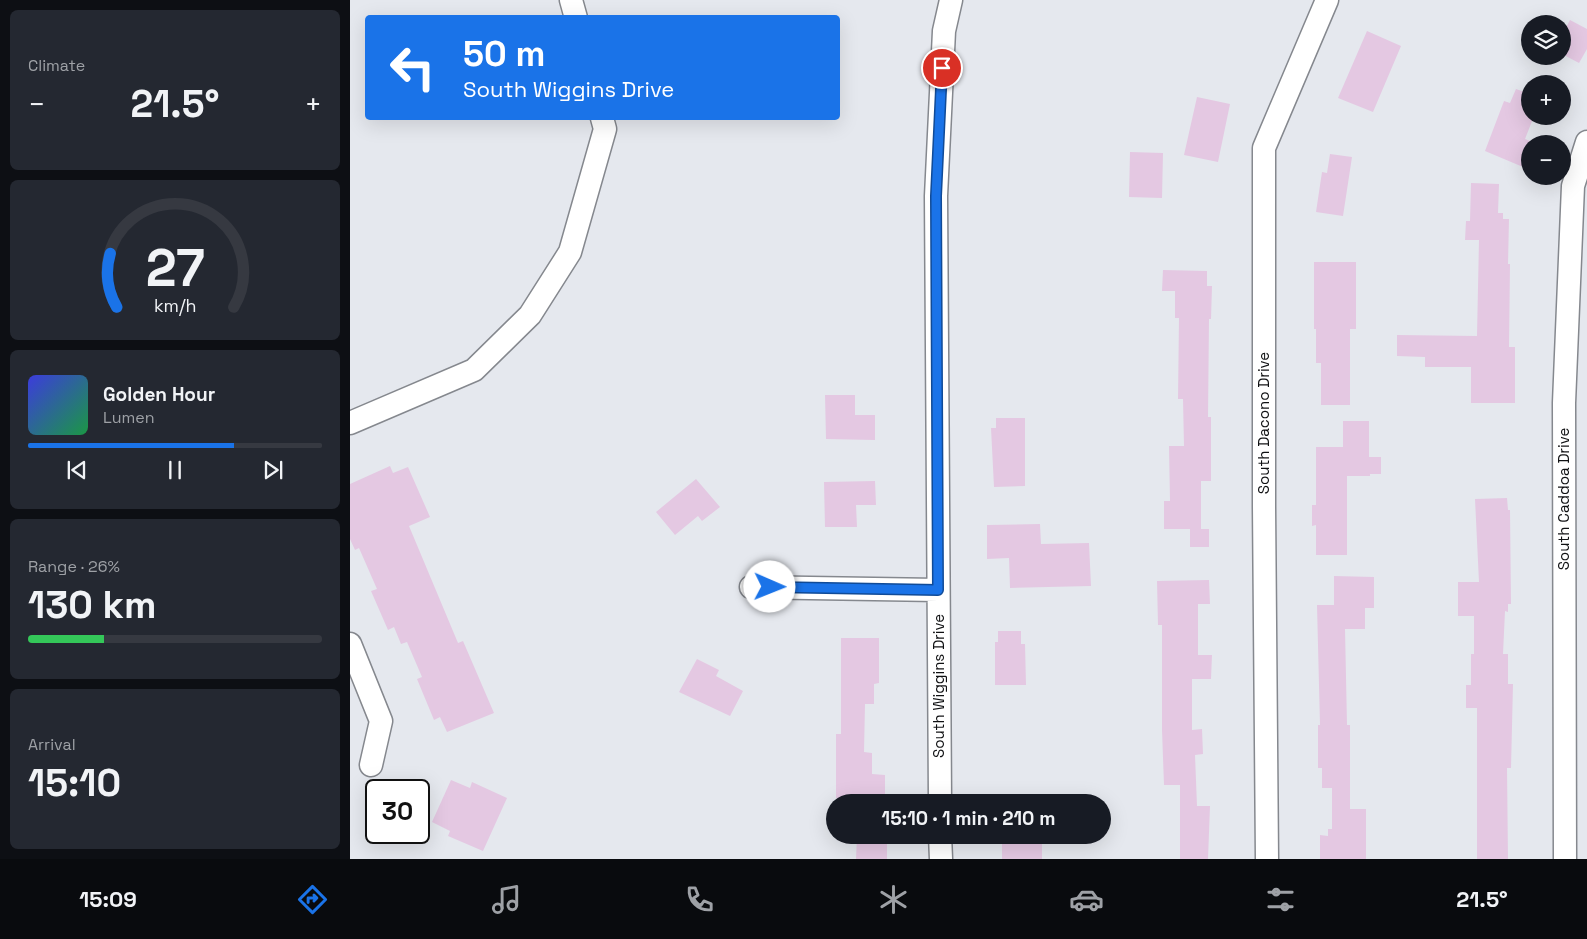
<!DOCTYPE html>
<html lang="en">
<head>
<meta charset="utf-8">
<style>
	body { margin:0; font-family:"Space Grotesk",sans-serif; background:#242831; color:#f1f3f6; height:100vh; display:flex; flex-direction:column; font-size:19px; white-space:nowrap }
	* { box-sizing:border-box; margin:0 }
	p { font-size:16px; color:#9ea1a6 }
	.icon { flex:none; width:28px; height:28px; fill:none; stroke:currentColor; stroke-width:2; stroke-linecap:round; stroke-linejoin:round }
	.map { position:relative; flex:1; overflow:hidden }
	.sheet { display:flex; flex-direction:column; gap:10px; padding:10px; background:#0d0f14; width:350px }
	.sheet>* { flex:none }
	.guide { position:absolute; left:15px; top:15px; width:475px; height:105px; border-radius:5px; box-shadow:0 5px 20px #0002; background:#1a73e8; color:#fff; overflow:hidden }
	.controls { position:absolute; left:1171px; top:15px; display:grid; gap:10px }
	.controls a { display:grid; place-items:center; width:50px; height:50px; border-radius:50%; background:#171b24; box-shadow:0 5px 20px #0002; font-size:25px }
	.speed { position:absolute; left:15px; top:779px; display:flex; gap:10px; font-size:25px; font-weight:700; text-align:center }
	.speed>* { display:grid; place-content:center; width:65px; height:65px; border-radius:50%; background:#171b24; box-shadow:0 5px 20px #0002; line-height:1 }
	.speed .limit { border:2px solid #111; border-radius:8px; background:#fff; color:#111 }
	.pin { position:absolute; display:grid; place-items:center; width:42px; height:42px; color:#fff; margin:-21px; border:2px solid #fff; border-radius:50%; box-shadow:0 1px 5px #0007 }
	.me { position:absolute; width:55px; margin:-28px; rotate:91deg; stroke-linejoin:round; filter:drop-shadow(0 0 4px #0008) }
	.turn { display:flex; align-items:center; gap:18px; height:105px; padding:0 15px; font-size:22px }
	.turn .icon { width:65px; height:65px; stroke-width:2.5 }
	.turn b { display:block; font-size:35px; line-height:42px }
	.big { font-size:38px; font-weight:600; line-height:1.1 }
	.sheet .widget { flex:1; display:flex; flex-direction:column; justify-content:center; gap:8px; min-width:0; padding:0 18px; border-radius:8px; background:#242831 }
	.sheet .dial { align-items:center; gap:0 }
	.dial svg { height:130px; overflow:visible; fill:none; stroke:#363941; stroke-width:7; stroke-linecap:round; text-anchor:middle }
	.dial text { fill:#f1f3f6; stroke:none }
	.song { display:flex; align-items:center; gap:15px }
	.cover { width:60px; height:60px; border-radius:8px; background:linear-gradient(135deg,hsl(240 70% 55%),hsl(140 70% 35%)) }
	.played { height:5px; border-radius:2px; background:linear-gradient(90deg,#1a73e8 70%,#363941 70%) }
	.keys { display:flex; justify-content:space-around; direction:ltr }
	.heat { display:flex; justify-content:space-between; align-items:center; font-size:28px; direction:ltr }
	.charge { height:8px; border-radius:4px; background:linear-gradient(90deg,#34c759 26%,#363941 0) }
	.trip { position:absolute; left:476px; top:794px; width:285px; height:50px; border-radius:25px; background:#171b24; box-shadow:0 5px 20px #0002; font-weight:600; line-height:50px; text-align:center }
	.dock { display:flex; height:80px; justify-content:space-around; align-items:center; background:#090b0e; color:#9ea1a6 }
	.dock .icon { width:35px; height:35px }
	.dock .current { color:#1a73e8 }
	.dock b { font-size:22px; color:#f1f3f6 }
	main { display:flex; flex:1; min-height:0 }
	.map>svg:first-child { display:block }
	.building { fill:#e4c8e2 }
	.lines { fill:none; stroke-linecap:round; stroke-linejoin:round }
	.minor-casing { stroke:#85888e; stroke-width:25 }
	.minor { stroke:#fff; stroke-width:22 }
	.route-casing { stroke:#114b97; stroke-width:12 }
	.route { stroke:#1a73e8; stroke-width:9 }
	.labels { text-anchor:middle; stroke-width:4; stroke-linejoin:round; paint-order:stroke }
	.street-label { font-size:15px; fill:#0f1012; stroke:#fff }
</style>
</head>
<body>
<main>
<section class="sheet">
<div class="widget"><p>Climate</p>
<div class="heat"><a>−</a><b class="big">21.5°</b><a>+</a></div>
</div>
<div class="widget dial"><svg viewBox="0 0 100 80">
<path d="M14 69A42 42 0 1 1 86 69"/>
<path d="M14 69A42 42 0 0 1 10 36" stroke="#1a73e8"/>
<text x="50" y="56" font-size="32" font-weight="700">27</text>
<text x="50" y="72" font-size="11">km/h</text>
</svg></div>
<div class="widget">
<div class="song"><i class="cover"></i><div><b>Golden Hour</b><p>Lumen</p></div></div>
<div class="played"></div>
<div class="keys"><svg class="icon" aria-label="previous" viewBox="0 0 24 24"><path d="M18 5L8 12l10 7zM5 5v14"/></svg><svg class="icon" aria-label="pause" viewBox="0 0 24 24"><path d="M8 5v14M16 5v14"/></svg><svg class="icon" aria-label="next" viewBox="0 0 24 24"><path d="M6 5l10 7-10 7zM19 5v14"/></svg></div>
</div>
<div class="widget"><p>Range · 26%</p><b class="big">130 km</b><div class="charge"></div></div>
<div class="widget"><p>Arrival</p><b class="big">15:10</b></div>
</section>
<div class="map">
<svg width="1237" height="859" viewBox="0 0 1237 859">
	<rect width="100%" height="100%" fill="#e5e8ee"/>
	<path class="building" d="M 1220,20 L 1237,29 L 1237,49 L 1229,63 L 1212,54 L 1212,35 Z
		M 1017,31 L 1051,46 L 1023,112 L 988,98 Z
		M 1166,89 L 1180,94 L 1180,116 L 1184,116 L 1175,139 L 1183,142 L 1180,144 L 1180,149 L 1173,167 L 1135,151 L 1154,101 L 1160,103 Z
		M 847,97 L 880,104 L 868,162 L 834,155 Z
		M 780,152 L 813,153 L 812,198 L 779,197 Z
		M 980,154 L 1002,157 L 993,216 L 966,212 L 972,172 L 977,173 Z
		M 1121,183 L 1149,184 L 1148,213 L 1153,213 L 1153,219 L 1159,219 L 1158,264 L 1160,264 L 1159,347 L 1165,347 L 1165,403 L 1121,403 L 1121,367 L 1075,367 L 1075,357 L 1047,356 L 1047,335 L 1127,336 L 1129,240 L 1115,240 L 1116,221 L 1120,221 Z
		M 964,262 L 1006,262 L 1006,329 L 1000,329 L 1000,405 L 971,405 L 971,363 L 966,363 L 966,329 L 964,329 Z
		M 813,270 L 857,271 L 857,286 L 862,286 L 861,319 L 859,319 L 858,417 L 861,417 L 861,481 L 851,481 L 851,529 L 859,529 L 859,547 L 840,547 L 840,529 L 814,529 L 814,501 L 820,501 L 819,446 L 834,446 L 833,399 L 828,399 L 829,318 L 825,318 L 825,291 L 812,291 Z
		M 475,395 L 505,395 L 505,415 L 525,415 L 525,440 L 476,439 Z
		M 646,418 L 675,418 L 675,486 L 644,487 L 641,428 L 646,428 Z
		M 993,421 L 1019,421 L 1019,457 L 1031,457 L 1031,474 L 1020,474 L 1020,476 L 997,476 L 997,555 L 966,555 L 966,525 L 962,526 L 962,505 L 966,505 L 966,447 L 993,447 Z
		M 40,466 L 43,473 L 58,467 L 80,517 L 59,526 L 108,643 L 113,641 L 144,713 L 97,732 L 90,717 L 84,720 L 67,679 L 72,677 L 57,642 L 51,644 L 44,627 L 38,630 L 21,591 L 27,589 L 9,548 L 5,550 L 0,539 L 0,484 Z
		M 346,479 L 370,507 L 352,521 L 348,516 L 325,535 L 306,512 Z
		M 525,481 L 526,505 L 506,505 L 507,527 L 475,527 L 474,482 Z
		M 1157,498 L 1158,510 L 1160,510 L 1161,604 L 1158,604 L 1158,612 L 1155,611 L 1153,654 L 1158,654 L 1158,684 L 1163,684 L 1161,768 L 1157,768 L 1158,859 L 1127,859 L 1127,708 L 1116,708 L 1116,685 L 1121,685 L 1121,654 L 1124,654 L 1124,616 L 1108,616 L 1108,582 L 1129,582 L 1125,499 Z
		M 690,524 L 691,544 L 739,543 L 741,586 L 660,588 L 659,558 L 637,559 L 637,525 Z
		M 984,576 L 1024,577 L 1024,608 L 1015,608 L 1015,629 L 995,629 L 997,725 L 1000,725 L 1000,809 L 1016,809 L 1016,859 L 970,859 L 970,835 L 978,836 L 978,829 L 982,829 L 982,788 L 972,788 L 972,768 L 968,768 L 968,725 L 970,725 L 967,605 L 984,605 Z
		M 859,580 L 860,604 L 848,604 L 848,655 L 862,655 L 861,679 L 842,679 L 842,730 L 852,729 L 853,754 L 845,755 L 847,806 L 860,806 L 858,859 L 830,859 L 830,785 L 814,785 L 812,730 L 812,625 L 808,625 L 807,581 Z
		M 648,631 L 671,631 L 671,644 L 675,644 L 676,685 L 645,685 L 645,642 L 648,642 Z
		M 491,638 L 529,638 L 529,683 L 524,684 L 524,704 L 515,704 L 514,752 L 522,753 L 522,774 L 535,775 L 535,799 L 486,798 L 486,734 L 491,734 Z
		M 347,659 L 369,670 L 366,676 L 393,691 L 380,716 L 329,692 Z
		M 101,780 L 120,788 L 122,782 L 157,798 L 133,851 L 98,836 L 100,831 L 82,822 Z
		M 507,835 L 537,835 L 537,859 L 506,859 Z
		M 652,835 L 692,835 L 692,859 L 652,859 Z"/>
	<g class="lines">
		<defs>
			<path id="minor" d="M 221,0 L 226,18
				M 0,423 L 124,370 L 180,315 L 220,252 L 255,129 L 252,118
				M 401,587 L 588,590
				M 0,644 L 31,721 L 21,765
				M 590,802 L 586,196 L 594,31 L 601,0
				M 590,835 L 591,859
				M 917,859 L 914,506 L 914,148 L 977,0
				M 1215,859 L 1214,403 L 1223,186 L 1237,142"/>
		</defs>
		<use href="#minor" class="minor-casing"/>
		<use href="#minor" class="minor"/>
	</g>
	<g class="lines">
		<defs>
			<path id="route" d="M 420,587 L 588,590 L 586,196 L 592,68"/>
		</defs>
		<use href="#route" class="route-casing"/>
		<use href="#route" class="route"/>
	</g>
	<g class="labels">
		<g class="street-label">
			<text transform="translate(914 423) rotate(-90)" y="5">South Dacono Drive</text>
			<text transform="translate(1214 499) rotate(-90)" y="5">South Caddoa Drive</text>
			<text transform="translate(589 686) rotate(-90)" y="5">South Wiggins Drive</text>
		</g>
	</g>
</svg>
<div class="controls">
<a><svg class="icon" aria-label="layers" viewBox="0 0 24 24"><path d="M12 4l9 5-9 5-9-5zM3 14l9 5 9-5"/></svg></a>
<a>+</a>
<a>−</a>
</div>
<div class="speed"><div class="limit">30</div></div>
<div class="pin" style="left:592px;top:68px;background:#d93025"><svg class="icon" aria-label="arrive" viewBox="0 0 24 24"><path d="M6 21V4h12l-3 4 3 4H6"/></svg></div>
<svg class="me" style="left:420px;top:587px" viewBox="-20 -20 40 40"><circle r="19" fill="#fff"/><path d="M0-13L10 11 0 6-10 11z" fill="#1a73e8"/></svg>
<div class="trip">15:10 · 1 min · 210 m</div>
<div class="guide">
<div class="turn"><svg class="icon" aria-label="left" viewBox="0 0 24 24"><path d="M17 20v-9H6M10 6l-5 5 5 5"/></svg><div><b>50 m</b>South Wiggins Drive</div></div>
</div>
</div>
</main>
<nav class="dock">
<b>15:09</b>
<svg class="icon current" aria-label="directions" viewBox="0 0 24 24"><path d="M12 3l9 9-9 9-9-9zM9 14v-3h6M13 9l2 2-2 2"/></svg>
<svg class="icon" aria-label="music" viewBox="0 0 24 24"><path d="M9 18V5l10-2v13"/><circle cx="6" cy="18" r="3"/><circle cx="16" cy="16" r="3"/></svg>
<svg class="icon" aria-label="phone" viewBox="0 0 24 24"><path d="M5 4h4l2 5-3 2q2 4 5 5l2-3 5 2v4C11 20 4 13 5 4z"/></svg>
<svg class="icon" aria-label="climate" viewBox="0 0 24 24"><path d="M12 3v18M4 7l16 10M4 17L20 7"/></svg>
<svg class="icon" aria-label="car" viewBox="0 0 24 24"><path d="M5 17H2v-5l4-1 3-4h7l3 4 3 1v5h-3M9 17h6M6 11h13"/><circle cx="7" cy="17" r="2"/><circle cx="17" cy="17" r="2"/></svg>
<svg class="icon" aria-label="filters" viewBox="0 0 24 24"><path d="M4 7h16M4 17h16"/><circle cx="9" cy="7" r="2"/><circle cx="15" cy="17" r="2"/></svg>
<b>21.5°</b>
</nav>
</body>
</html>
